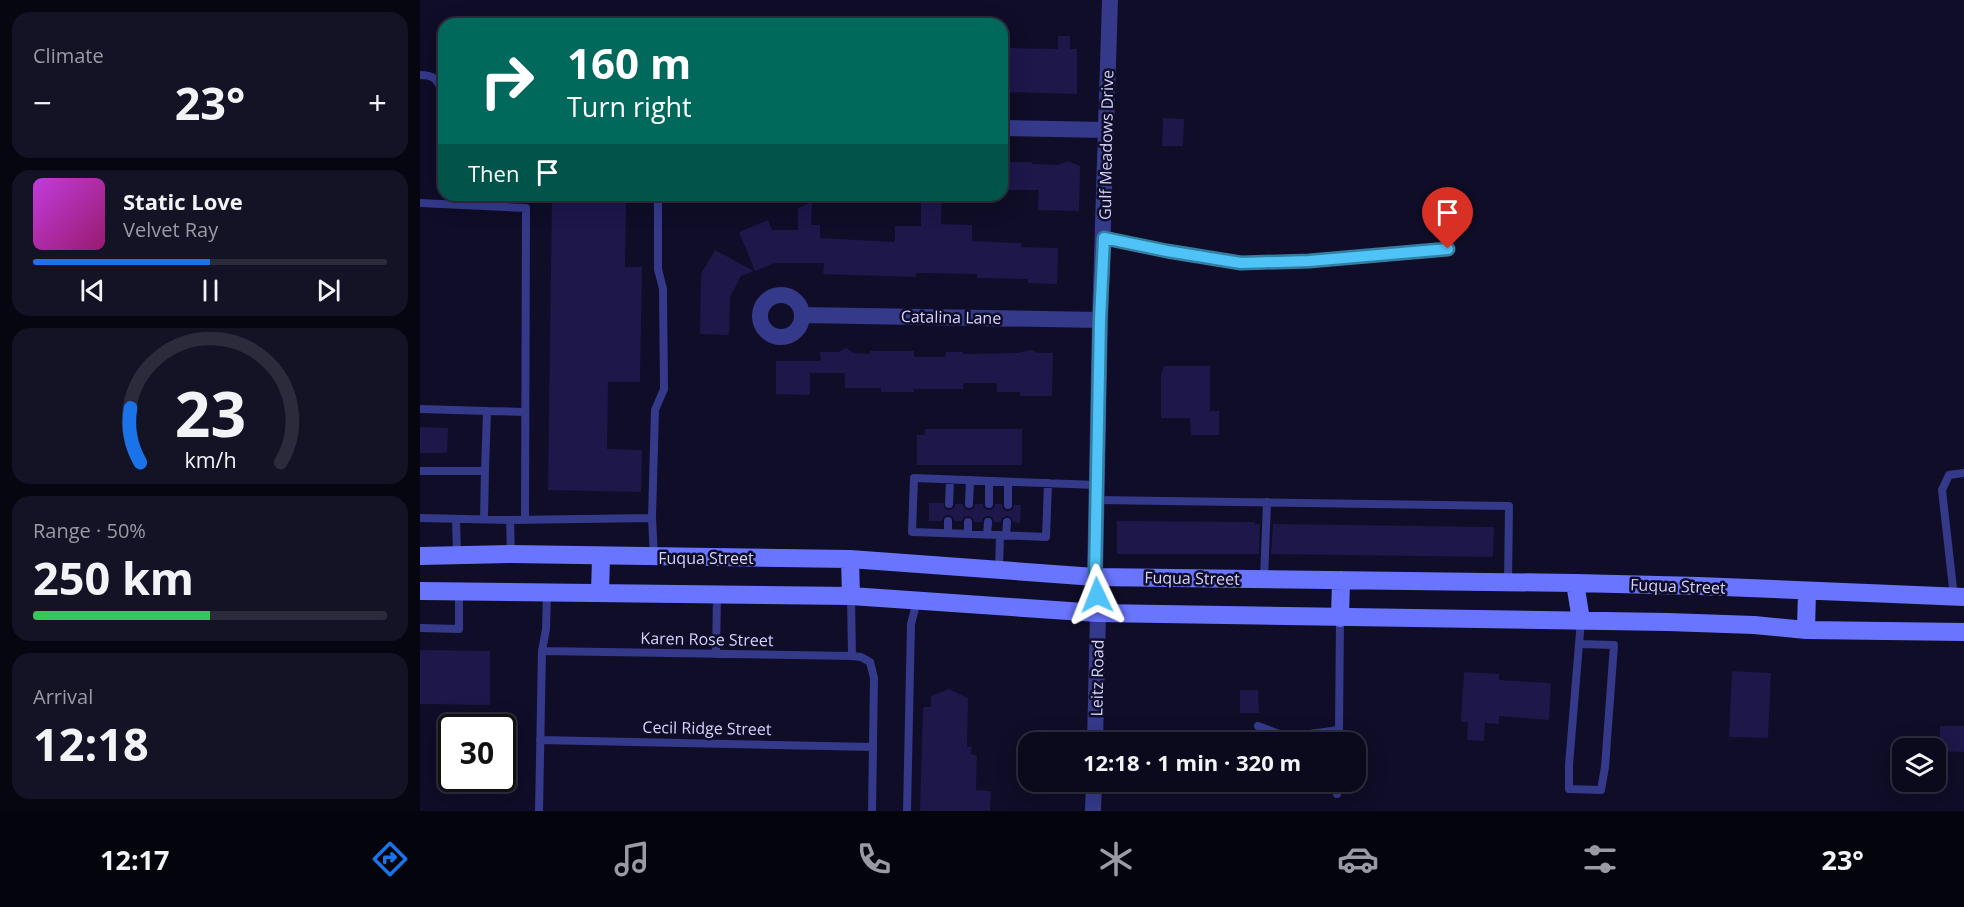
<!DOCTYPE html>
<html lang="en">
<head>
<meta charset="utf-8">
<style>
	body { margin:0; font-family:"Open Sans",sans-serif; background:#141326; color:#f1f3f6; height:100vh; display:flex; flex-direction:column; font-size:22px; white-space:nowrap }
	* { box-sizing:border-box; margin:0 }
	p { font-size:20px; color:#9a9aa4 }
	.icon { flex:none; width:33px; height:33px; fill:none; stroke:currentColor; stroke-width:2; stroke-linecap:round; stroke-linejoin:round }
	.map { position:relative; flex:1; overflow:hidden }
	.drawer { display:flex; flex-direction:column; gap:12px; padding:12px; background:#060610; width:420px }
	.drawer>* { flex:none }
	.top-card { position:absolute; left:18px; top:18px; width:570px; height:183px; border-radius:18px; box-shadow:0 6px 24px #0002,0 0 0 2px #2b2b3b; background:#00695c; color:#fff; overflow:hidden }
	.fabs { position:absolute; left:1472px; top:738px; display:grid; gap:12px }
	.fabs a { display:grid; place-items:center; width:54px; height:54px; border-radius:12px; background:#0b0a1d; box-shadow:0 6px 24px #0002,0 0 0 2px #2b2b3b; font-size:30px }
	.speed { position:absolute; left:18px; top:714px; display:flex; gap:12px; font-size:30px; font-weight:700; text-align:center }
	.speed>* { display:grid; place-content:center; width:78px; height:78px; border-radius:50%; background:#0b0a1d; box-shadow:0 6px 24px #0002,0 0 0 2px #2b2b3b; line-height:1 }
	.speed .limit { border:3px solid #111; border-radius:9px; background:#fff; color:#111 }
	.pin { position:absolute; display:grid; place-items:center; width:51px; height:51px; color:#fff; margin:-62px -26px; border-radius:50% 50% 50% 0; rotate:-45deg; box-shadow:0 0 6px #0007 }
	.pin .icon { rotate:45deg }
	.me { position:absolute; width:66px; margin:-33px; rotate:358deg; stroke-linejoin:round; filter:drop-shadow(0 0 4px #0008) }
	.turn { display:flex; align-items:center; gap:21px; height:126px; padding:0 30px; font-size:27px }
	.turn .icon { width:78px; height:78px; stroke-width:2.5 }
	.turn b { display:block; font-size:42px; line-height:51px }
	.then { display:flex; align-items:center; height:57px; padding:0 30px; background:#0003; gap:12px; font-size:22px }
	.big { font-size:45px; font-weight:700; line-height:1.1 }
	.drawer .tile { flex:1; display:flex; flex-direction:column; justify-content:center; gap:9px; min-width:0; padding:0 21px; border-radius:18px; background:#141326 }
	.drawer .dial { align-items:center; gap:0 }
	.dial svg { height:156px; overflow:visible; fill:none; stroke:#2b2b3b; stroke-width:7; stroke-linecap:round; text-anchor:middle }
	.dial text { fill:#f1f3f6; stroke:none }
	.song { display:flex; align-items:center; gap:18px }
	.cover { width:72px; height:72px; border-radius:9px; background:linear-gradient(135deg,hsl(290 70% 55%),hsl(320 70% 35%)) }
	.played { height:6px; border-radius:3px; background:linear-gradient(90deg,#1a73e8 50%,#2b2b3b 50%) }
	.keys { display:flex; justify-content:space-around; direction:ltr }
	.heat { display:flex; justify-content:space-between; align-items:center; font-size:33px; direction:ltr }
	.charge { height:9px; border-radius:4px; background:linear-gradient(90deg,#34c759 50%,#2b2b3b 0) }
	.trip { position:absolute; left:598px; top:732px; width:348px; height:60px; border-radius:18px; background:#0b0a1d; box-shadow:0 6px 24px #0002,0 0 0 2px #2b2b3b; font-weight:700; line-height:60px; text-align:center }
	.menu { display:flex; height:96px; justify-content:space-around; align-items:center; background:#04040c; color:#9a9aa4 }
	.menu .icon { width:42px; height:42px }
	.menu .current { color:#1a73e8 }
	.menu b { font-size:27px; color:#f1f3f6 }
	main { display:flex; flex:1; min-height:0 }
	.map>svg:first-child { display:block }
	.building { fill:#1d174a }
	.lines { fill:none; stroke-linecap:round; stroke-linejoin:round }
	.lane { stroke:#34398a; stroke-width:8 }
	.street { stroke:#34398a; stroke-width:16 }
	.secondary { stroke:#6a75ff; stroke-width:18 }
	.route-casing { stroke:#337fa1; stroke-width:15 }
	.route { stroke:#4fc3f7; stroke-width:10 }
	.labels { text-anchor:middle; stroke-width:5; stroke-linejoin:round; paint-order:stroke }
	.street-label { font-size:16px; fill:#d4d3ff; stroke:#0f0d27 }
</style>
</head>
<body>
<main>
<section class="drawer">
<div class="tile"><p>Climate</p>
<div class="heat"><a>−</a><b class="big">23°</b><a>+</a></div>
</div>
<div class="tile">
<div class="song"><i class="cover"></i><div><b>Static Love</b><p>Velvet Ray</p></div></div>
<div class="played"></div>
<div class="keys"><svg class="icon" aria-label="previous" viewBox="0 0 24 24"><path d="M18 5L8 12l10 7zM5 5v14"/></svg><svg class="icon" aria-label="pause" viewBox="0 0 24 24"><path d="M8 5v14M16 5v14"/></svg><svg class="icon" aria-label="next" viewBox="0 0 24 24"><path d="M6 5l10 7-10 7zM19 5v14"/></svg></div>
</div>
<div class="tile dial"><svg viewBox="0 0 100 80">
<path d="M14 69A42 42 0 1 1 86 69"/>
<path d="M14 69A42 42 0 0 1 9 41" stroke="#1a73e8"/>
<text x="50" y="56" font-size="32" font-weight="700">23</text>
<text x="50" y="72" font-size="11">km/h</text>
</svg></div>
<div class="tile"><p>Range · 50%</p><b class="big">250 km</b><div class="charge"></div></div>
<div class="tile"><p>Arrival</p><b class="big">12:18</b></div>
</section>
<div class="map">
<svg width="1544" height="811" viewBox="0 0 1544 811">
	<rect width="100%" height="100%" fill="#0f0d27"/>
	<path class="building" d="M 638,36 L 650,36 L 650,49 L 657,49 L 657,94 L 582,92 L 584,48 L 638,49 Z
		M 743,118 L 764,119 L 763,146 L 742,146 Z
		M 648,161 L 660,166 L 659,211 L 618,210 L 619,190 L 582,190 L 582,162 L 612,162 L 612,164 L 638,165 Z
		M 132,195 L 206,195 L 205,267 L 222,267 L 220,382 L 188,382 L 187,449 L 222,450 L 221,492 L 128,490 Z
		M 501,195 L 522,195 L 521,224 L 552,225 L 552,241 L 601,243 L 601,247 L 638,248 L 637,284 L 608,283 L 608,279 L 557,278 L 557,274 L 496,273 L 496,277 L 403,274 L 404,263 L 355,263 L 335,271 L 319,232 L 348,220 L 352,230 L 378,230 L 378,208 L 392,202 L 391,225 L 400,225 L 400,238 L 475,242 L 475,226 L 501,226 Z
		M 295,250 L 334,271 L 321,276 L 310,297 L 309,335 L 280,334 L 281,274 Z
		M 426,348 L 434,353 L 450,354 L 450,351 L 494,351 L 494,357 L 525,357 L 526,352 L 543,352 L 543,354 L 597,353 L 610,350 L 619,353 L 633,353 L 632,396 L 600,396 L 600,392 L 577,392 L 577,383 L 543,383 L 543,389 L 494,389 L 494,392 L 461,392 L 461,388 L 425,388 L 425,373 L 390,373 L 390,395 L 356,394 L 356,361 L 401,361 L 400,352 L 418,352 Z
		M 744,366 L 790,366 L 790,411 L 799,411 L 799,435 L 771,435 L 770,418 L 741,418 L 741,376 Z
		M 0,427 L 28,428 L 27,453 L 0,453 Z
		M 505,429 L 602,429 L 602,465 L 497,465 L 497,435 L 505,435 Z
		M 509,503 L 523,503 L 525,509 L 529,510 L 534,508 L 535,504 L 543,504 L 545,509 L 549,510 L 554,508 L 555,504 L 563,504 L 564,508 L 568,510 L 573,509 L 575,504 L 582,504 L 583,509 L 587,511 L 592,510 L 594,505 L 601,505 L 600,523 L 593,522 L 591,517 L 587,516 L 582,518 L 581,522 L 574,522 L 572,517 L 568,516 L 563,518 L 562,522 L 554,522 L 553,518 L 549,516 L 544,517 L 542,521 L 534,521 L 533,517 L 529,515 L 524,516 L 522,521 L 509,521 Z
		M 697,521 L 835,522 L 835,524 L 840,524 L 839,554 L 697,554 Z
		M 853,524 L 1074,527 L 1073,557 L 851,554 Z
		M 0,650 L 70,651 L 70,705 L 0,704 Z
		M 1312,671 L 1351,673 L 1348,738 L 1309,737 Z
		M 1044,672 L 1079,674 L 1079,680 L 1131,683 L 1129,720 L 1079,716 L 1079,724 L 1065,723 L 1064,741 L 1047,740 L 1048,722 L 1041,722 Z
		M 529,689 L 548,698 L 547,747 L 552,747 L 551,754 L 557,756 L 556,790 L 571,791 L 570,811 L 500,811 L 503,707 L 511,707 L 511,696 Z
		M 820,690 L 838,690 L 839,713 L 820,713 Z
		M 1520,726 L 1544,726 L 1544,752 L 1516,751 L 1516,738 L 1520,738 Z"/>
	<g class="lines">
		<path class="lane" d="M 0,75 C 12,75 17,78 21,89 L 22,162
			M 0,203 L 106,208 L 105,519
			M 684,238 L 747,251 L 821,263 L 889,261 L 1028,249
			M 0,409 L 67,411 L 65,471 L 0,471
			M 67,411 L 105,412
			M 677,500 L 1089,506 L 1088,582
			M 529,504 L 530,480
			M 549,504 L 550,480
			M 569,504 L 569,481
			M 588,505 L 588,482
			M 0,518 L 90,520 L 232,518 L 234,557
			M 232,518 L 235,410 L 244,389 L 243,289 L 238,269 L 238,199
			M 36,519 L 37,554
			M 64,519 L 65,471
			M 90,520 L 91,554
			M 528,533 L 528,521
			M 548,534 L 548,522
			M 567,535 L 568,522
			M 580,535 L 626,537 L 628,483
			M 586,536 L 587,522
			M 579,569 L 580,535 L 492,532 L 494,478 L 677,485
			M 844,579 L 847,502
			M 431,596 L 432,656
			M 1534,597 L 1522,490 L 1529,475 L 1544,473
			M 0,628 L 39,629 L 39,592
			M 1159,644 L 1194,645 L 1185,767 L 1181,790 L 1149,789 L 1149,765 L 1161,620
			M 122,651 L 432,656 L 441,657 L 450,662 L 454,678 L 452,811
			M 296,654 L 297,595
			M 838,726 L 867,737 L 919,730 L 920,618
			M 120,740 L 453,747
			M 919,742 L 919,730
			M 917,794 L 917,782
			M 119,811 L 122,651 L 126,629 L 127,593
			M 487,811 L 491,624 L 497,601"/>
		<path class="street" d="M 582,128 L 686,130
			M340 316a21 21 0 1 1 42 0a21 21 0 1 1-42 0Z
			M 382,315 L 680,320
			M 675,742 L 678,613 L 675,577 L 680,320 L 690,0
			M 673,811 L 674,782"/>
		<path class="secondary" d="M 0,556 L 91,554 L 430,559 L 675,577 L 1155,583 L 1279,586 L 1544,597
			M 430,559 L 431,596
			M 1155,583 L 1161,620
			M 0,591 L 431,596 L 678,613 L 1248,622 L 1334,625 L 1386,630 L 1544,632
			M 180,593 L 181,557
			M 920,618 L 921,580
			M 1386,630 L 1387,591"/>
	</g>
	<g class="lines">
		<defs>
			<path id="route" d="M 677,595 L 675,577 L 680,320 L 684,238 L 747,251 L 821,263 L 889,261 L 1028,249"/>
		</defs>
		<use href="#route" class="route-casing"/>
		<use href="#route" class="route"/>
	</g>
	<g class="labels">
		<g class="street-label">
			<text transform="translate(686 145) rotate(-89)" y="6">Gulf Meadows Drive</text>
			<text transform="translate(531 317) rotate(1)" y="6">Catalina Lane</text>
			<text x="286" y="564">Fuqua Street</text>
			<text transform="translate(772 578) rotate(1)" y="6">Fuqua Street</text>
			<text transform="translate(1258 586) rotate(2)" y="6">Fuqua Street</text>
			<text transform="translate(287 639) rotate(1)" y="6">Karen Rose Street</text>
			<text transform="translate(677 678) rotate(-89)" y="6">Leitz Road</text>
			<text transform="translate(287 728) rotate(1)" y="6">Cecil Ridge Street</text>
		</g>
	</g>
</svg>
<div class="fabs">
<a><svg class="icon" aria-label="layers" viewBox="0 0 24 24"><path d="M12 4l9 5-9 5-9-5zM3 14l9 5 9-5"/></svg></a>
</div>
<div class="speed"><div class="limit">30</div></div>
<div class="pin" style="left:1028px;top:249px;background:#d93025"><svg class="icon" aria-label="arrive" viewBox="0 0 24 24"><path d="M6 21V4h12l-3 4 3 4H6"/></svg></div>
<svg class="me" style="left:677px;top:595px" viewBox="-20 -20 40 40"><path d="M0-17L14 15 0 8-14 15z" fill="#4fc3f7" stroke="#fff" stroke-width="4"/></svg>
<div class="trip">12:18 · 1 min · 320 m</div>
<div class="top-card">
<div class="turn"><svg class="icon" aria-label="right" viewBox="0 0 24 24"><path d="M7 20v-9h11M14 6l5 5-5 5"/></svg><div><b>160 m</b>Turn right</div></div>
<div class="then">Then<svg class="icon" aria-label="arrive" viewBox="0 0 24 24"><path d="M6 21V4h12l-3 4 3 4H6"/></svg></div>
</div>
</div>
</main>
<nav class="menu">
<b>12:17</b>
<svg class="icon current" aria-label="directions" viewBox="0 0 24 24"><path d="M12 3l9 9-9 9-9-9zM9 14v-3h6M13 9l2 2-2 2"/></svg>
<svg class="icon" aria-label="music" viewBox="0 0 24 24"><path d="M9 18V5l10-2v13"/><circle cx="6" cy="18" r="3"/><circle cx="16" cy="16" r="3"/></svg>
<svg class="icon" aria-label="phone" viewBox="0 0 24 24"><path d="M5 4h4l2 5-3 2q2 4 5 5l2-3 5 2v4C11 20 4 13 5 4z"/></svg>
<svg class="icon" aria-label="climate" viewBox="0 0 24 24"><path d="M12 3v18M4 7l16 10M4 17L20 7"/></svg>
<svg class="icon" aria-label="car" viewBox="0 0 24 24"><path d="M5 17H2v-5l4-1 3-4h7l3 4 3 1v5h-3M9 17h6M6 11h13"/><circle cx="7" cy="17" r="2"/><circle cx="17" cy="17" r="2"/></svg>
<svg class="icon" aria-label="filters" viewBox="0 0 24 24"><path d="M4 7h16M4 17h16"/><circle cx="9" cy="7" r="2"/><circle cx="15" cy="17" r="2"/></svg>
<b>23°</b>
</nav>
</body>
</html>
